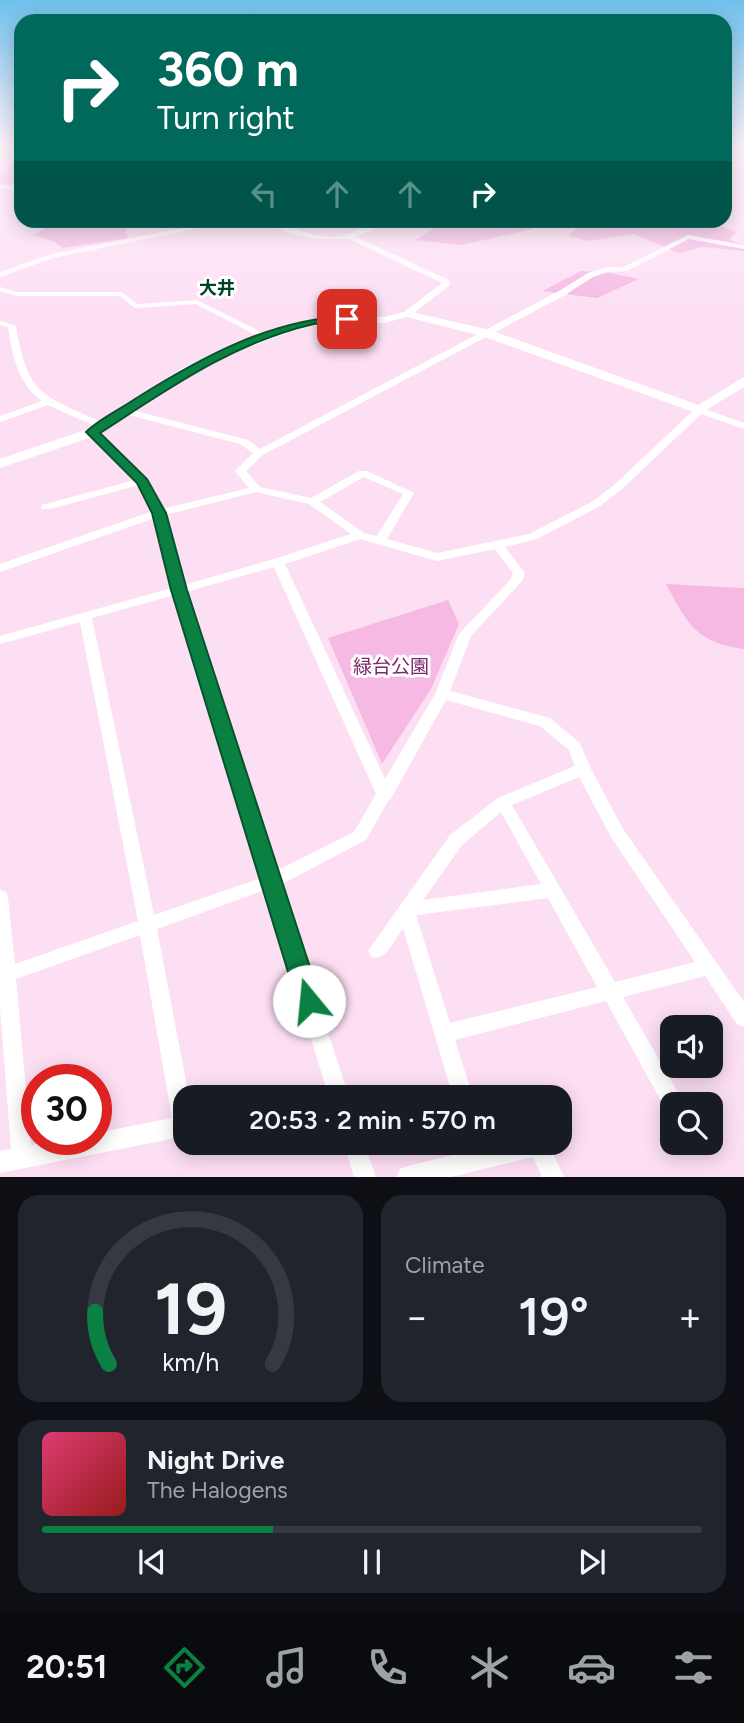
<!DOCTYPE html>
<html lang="en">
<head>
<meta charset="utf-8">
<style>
	body { margin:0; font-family:Figtree,"Noto Sans JP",sans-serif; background:#20242c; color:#f1f3f6; height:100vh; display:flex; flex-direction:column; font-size:26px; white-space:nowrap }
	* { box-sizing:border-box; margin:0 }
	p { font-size:23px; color:#9ea1a6 }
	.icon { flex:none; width:38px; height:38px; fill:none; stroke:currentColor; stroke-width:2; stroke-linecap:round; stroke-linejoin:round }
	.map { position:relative; height:1177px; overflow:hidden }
	.details { display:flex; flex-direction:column; gap:18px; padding:18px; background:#0d0f14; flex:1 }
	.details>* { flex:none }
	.hud { position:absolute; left:14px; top:14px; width:718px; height:214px; border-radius:21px; box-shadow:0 4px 18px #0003; background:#00695c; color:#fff; overflow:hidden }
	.controls { position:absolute; left:660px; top:1015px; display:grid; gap:14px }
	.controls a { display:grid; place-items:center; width:63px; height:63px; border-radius:14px; background:#171b24; box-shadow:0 4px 18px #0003; font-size:35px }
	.speed { position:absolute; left:21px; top:1064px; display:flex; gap:14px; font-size:35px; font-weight:700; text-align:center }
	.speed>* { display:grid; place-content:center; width:91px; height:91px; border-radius:50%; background:#171b24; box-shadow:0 4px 18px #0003; line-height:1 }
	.speed .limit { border:10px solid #d22; background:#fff; color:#111 }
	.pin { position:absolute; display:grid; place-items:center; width:60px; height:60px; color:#fff; margin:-30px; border-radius:14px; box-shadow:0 4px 10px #0006 }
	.me { position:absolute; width:77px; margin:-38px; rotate:343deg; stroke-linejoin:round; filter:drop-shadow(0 0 5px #0008) }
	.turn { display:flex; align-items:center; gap:24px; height:147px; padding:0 28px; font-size:32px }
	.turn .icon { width:91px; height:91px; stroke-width:2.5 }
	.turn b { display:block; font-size:49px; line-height:60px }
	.lanes { display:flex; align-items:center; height:66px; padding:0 28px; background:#0003; justify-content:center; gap:35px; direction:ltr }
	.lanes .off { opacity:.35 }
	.big { font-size:52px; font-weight:600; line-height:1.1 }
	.details .widget { flex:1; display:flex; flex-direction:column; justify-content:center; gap:10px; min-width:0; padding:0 24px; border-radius:21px; background:#20242c }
	.details .dial { align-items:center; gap:0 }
	.dial svg { height:182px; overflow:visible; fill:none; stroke:#363941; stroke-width:7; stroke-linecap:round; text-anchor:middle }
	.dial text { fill:#f1f3f6; stroke:none }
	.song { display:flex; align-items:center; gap:21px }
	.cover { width:84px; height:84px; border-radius:10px; background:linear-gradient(135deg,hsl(340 70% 55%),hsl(0 70% 35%)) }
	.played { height:7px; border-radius:4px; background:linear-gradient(90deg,#0b8043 35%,#363941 35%) }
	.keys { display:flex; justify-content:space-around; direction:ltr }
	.heat { display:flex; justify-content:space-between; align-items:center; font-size:38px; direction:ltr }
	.details .tiles { flex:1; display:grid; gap:18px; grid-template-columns:1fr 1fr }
	.widget:last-child { grid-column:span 2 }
	.trip { position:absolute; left:173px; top:1085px; width:399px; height:70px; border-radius:21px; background:#171b24; box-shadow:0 4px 18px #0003; font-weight:600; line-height:70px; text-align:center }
	.menu { display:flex; height:112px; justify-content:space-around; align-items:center; background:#090b0e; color:#9ea1a6 }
	.menu .icon { width:49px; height:49px }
	.menu .active { color:#0b8043 }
	.menu b { font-size:32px; color:#f1f3f6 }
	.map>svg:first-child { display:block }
	.green { fill:#f5b9e4 }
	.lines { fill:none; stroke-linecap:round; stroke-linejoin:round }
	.street { fill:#fff; fill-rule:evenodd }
	.secondary { fill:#fff; fill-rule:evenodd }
	.route { fill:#0b8043; stroke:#07532c; stroke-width:2 }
	.labels { text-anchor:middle; stroke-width:6; stroke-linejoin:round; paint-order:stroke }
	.far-neighbourhood-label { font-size:18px; font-weight:bold; fill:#014326; stroke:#fff }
	.park-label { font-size:19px; fill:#7c256a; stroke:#fff }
</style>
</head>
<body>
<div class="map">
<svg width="744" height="1177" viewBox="0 0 744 1177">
	<rect width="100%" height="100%" fill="#fddff4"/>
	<path class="green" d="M 21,157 L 21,186 L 0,185 L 0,175 L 7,170 L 10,160 Z
		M 115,220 L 126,230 L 128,238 L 63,248 L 53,241 L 34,235 L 51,225 L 42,221 Z
		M 446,221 L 550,221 L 529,230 L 460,245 L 415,240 Z
		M 584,221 L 722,221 L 716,225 L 737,232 L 730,238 L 734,242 L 744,245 L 744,251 L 702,247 L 679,253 L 634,234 L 588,241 L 568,236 Z
		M 581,271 L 610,273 L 639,279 L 597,298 L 542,291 Z
		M 666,584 L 744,588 L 744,649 C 696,643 687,623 666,584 Z
		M 448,600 L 459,624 L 431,689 L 382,764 L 328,638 Z"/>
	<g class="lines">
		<path class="street" d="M 0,148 L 7,148 L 0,151 Z
			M 11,148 L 21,148 L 21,151 Z
			M 0,184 L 21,187 L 21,191 L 0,188 Z
			M 223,220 L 239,220 L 53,258 L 0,277 L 0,272 L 51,254 Z
			M 256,220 C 281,220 304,236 330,237 C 353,237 371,220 393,220 L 356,237 L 449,280 L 450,285 L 410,316 L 404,316 L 404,312 L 442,283 L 349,239 L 315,239 L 290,233 Z
			M 688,235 L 744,245 L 744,249 L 689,239 L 627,271 L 607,272 L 593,277 L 565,295 L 263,455 L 246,471 L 260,487 L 311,498 L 359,471 L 367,471 L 414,493 L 387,539 L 437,553 L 529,534 L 592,502 L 614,485 L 696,408 L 702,408 L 744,423 L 744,429 L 701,414 L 622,489 L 600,506 L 537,539 L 505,547 L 525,573 L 523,580 L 471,636 L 450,691 L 550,718 L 580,743 L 591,769 L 623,829 L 744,1002 L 744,1027 L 737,1024 L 705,976 L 623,997 L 680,1096 L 683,1104 L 672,1104 L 672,1113 L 666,1110 L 606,1001 L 455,1040 L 473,1097 L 453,1097 L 403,928 C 395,939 386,962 371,957 L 368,951 L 450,835 L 498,798 L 575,766 L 569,750 L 540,726 L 446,700 L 390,800 L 388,801 L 366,840 L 280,885 L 349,1097 L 329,1097 L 265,890 L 157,929 L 189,1097 L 186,1097 L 186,1136 L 0,1173 L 0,1151 L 11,1149 L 0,1008 L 0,890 L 6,892 L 8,897 L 15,964 L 138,921 L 80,622 L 0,644 L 0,636 L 172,588 L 155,518 L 0,572 L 0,564 L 153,511 L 139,485 L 50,509 L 42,509 L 41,507 L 42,505 L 135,480 L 90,434 L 90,430 L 96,430 L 146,479 L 162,509 L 249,488 L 235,471 L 253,453 L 240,444 L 125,414 L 123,412 L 128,409 L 248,440 L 260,449 L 559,291 L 588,273 L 607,267 L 623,267 ZM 364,477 L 403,494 L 377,536 L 364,533 L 320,502 ZM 256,492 L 309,504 L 351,534 L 274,559 L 184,585 L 165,515 ZM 360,539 L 437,561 L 495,549 L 513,573 L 511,579 L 459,634 L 435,694 L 385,779 L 285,564 ZM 274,567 L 376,794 L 354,832 L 276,871 L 186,592 ZM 174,595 L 261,878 L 154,915 L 92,618 ZM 579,777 L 611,837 L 695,962 L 615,982 L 512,805 ZM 501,812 L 541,884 L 423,900 L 462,845 ZM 548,898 L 597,987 L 450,1023 L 416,915 ZM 140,935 L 172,1118 L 96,1133 L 96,1139 L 64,1139 L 31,1145 L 16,979 Z
			M 0,287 L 17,292 L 122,292 L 137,304 L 197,300 L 269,336 L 262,338 L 196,304 L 135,308 L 120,296 L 17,296 L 0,291 Z
			M 0,321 L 16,326 C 28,400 46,395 105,424 L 105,428 L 99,428 L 48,405 L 0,422 L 0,416 L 42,401 C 18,384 12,355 8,327 L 0,325 Z
			M 344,1143 L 364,1143 L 376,1177 L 354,1177 Z
			M 467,1143 L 487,1143 L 489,1147 L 505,1143 L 548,1143 L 564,1177 L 542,1177 L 533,1157 L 451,1177 L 397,1177 L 400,1169 L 408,1166 L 469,1151 Z"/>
		<path class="secondary" d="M 407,311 L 490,330 L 698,405 L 744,377 L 744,387 L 699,414 L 482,336 L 407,317 L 384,323 L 330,322 L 292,331 L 229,355 L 191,375 L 98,435 L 0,468 L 0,459 L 88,429 L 181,369 L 221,349 L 285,325 L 330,316 L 384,317 Z"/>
	</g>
	<linearGradient id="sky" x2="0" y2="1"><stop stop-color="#6fc1ec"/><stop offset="0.47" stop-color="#fef1fa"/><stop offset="1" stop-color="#fef1fa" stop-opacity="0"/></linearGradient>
	<rect width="744" height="313" fill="url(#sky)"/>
	<path class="route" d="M 347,316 L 351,317 L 351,321 C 339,323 326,322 314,324 C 234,342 168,389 100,433 L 147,479 L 166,513 L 187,590 L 321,1001 L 318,1008 L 309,1012 L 301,1008 L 297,1001 L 171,590 L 152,513 L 137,483 L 86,432 C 99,419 119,410 135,399 C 200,358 269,320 347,316 Z"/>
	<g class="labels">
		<g class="far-neighbourhood-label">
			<text x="217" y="294">大井</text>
		</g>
		<g class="park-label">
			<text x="391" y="673">緑台公園</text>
		</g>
	</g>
</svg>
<div class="controls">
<a><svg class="icon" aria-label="sound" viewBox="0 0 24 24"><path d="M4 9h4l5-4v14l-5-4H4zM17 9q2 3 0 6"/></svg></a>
<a><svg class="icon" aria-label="search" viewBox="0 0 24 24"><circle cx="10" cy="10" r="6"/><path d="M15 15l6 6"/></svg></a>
</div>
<div class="speed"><div class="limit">30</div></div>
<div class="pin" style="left:347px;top:319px;background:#d93025"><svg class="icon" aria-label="arrive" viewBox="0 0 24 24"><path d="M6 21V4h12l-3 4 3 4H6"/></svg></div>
<svg class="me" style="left:309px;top:1001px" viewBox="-20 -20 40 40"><circle r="19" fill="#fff"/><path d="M0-13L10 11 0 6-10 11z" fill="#0b8043"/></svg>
<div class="trip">20:53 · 2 min · 570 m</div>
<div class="hud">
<div class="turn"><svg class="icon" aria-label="right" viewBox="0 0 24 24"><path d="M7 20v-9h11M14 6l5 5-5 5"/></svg><div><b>360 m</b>Turn right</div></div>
<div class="lanes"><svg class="icon off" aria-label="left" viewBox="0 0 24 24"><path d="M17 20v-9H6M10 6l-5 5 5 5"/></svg><svg class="icon off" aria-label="ahead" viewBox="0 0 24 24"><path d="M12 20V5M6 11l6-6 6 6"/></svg><svg class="icon off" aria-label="ahead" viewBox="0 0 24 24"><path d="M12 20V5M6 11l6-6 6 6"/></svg><svg class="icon" aria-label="right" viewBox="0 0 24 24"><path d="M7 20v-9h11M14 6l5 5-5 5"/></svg></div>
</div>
</div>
<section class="details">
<div class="tiles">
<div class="widget dial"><svg viewBox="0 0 100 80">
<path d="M14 69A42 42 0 1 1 86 69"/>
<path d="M14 69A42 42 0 0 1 8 46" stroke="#0b8043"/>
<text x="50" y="56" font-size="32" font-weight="700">19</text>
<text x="50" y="72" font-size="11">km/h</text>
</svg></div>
<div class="widget"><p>Climate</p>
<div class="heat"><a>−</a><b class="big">19°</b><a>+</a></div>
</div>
<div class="widget">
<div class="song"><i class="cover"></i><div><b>Night Drive</b><p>The Halogens</p></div></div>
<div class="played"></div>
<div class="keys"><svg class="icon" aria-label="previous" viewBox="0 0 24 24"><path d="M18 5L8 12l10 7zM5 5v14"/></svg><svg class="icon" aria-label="pause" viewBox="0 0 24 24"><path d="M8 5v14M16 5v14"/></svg><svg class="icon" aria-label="next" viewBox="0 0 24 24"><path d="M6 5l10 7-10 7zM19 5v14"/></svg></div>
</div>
</div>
</section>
<nav class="menu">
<b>20:51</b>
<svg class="icon active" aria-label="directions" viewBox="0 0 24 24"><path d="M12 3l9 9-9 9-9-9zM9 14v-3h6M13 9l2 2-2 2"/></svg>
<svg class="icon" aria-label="music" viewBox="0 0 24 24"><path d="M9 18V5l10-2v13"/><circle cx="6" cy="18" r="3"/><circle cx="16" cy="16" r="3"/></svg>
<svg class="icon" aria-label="phone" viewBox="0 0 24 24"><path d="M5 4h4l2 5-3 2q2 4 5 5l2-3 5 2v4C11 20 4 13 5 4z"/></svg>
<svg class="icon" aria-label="climate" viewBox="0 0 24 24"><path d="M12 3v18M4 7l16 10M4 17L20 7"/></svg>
<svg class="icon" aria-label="car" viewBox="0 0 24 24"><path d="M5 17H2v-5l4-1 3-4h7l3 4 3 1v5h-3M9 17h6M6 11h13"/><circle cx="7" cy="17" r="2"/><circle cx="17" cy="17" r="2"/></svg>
<svg class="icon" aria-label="filters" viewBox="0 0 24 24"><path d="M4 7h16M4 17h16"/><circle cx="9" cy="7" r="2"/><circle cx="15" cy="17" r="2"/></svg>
</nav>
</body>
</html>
